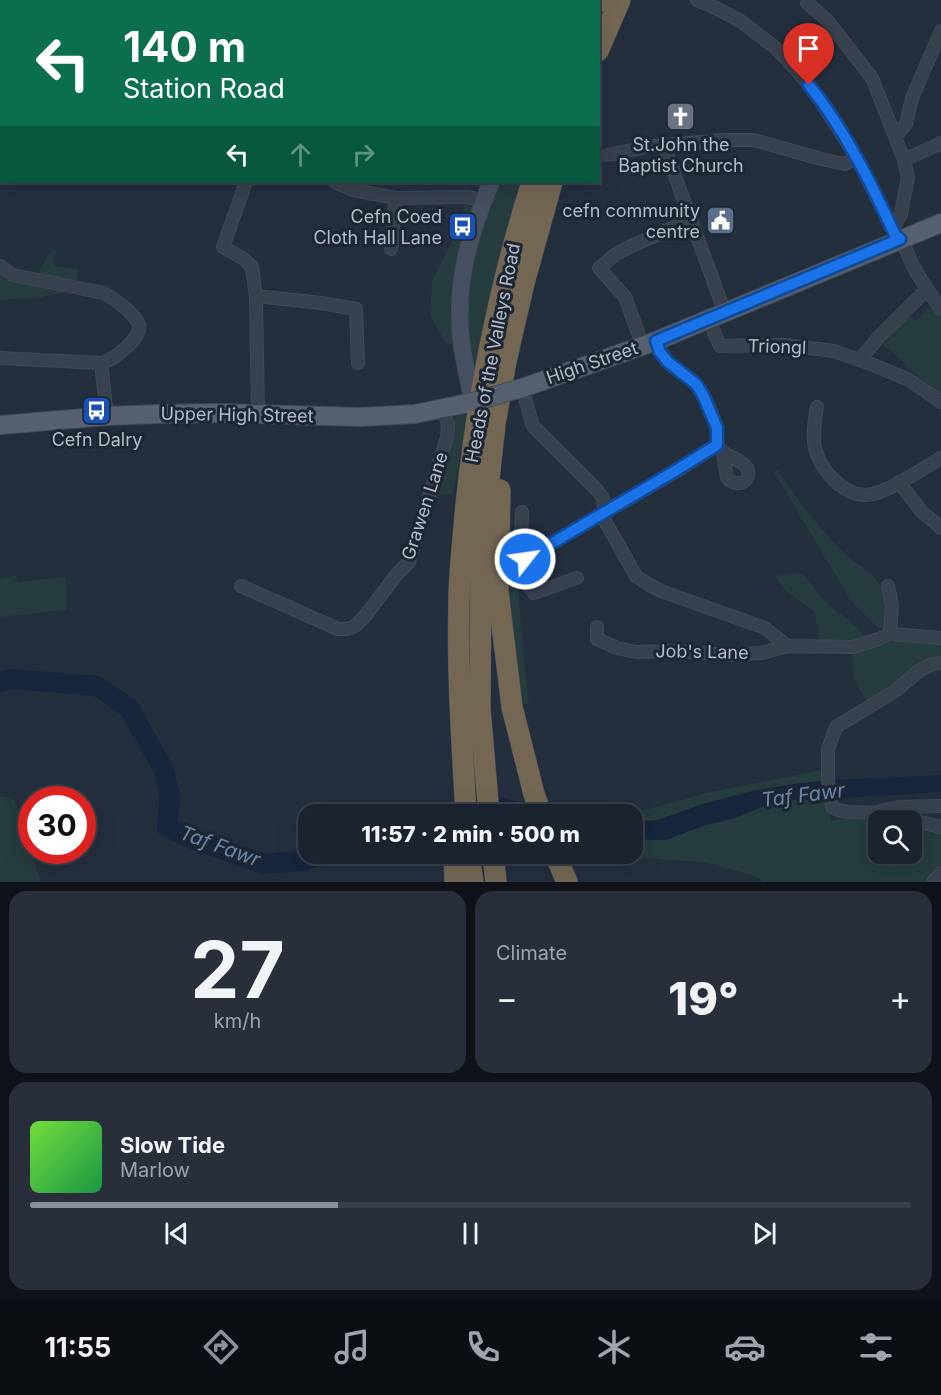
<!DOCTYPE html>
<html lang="en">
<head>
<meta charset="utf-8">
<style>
	body { margin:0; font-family:Inter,sans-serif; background:#282f3a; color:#f1f3f6; height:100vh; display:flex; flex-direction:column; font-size:22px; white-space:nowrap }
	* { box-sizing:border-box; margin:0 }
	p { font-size:20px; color:#a0a4aa }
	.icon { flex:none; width:33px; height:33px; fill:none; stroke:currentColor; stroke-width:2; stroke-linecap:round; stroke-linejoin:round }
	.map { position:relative; height:882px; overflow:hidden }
	.drawer { display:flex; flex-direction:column; gap:9px; padding:9px; background:#0f1319; flex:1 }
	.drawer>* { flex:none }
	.banner { position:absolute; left:0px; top:0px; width:600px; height:183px; box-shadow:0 6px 24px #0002,0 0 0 2px #39404a; background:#0b6e4f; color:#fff; overflow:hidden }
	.tools { position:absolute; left:868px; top:810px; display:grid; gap:12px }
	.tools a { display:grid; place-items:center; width:54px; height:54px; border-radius:12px; background:#1b232e; box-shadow:0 6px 24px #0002,0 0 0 2px #39404a; font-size:30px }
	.speed { position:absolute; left:18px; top:786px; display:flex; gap:12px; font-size:30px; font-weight:700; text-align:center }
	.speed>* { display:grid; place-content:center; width:78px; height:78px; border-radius:50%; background:#1b232e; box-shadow:0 6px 24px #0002,0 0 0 2px #39404a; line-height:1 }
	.speed .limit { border:9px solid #d22; background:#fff; color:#111 }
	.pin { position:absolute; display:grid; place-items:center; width:51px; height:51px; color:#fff; margin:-62px -26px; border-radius:50% 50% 50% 0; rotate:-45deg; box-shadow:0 0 6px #0007 }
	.pin .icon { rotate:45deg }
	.me { position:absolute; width:66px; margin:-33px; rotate:60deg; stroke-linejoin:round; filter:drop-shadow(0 0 4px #0008) }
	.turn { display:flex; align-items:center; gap:21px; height:126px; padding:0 24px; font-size:27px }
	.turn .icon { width:78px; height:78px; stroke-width:2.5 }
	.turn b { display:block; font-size:42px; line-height:51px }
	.lanes { display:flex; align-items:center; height:57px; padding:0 24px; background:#0003; justify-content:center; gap:30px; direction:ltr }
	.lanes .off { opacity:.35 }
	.big { font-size:45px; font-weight:800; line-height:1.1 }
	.drawer .card { flex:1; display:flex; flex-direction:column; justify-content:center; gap:9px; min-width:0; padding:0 21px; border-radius:18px; background:#282f3a }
	.drawer .dial { align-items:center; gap:0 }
	.dial b { font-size:78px; line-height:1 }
	.song { display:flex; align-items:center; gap:18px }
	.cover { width:72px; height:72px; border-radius:9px; background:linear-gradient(135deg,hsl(100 70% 55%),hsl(140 70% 35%)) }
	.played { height:6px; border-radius:3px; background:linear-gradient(90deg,#8c9099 35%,#39404a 35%) }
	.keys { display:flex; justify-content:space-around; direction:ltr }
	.heat { display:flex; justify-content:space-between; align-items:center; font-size:33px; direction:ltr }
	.drawer .tiles { flex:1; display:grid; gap:9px; grid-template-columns:1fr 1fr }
	.card:last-child { grid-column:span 2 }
	.trip { position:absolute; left:298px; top:804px; width:345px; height:60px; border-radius:18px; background:#1b232e; box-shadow:0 6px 24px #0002,0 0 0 2px #39404a; font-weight:800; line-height:60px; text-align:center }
	.tabs { display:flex; height:96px; justify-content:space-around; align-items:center; background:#0b0e12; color:#a0a4aa }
	.tabs .icon { width:42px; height:42px }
	.tabs .current { color:#8c9099 }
	.tabs b { font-size:27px; color:#f1f3f6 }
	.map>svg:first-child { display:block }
	.green { fill:#263c3f }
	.water { fill:#17263c }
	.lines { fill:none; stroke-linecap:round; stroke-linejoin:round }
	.river { stroke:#17263c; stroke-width:20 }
	.street-casing { stroke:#414a57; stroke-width:14 }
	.secondary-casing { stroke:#414a57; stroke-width:18 }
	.primary-casing { stroke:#414a57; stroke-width:20 }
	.highway-casing { stroke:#434c59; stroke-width:22 }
	.street { stroke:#38414e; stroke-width:12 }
	.secondary { stroke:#465061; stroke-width:16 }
	.primary { stroke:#56606e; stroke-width:18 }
	.highway { stroke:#746855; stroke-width:21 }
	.primary-bridge-casing { stroke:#414a57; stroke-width:20; stroke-linecap:butt }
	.primary-bridge { stroke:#56606e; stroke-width:18 }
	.route-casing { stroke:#114b97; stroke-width:15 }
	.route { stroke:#1a73e8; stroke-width:10 }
	.labels { text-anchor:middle; stroke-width:6; stroke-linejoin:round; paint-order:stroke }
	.poi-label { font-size:18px; fill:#b4bcc9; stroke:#1d2633 }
	.street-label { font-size:18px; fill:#b4bcc9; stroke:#1d2633 }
	.water-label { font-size:20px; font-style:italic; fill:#6d86a8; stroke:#1d2633 }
</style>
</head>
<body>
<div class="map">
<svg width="941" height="882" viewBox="0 0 941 882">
	<rect width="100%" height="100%" fill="#242f3e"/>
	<path class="green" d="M 500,182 L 522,182 L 477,363 L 474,362 C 460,299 476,240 500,182 Z
		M 465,204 L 471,206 L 472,211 L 454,276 L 450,309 L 454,345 L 445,342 L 430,315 L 432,281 L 455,235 Z
		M 52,249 L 56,250 L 54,266 L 78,269 L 77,284 L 39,274 C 41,265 48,258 52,249 Z
		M 0,274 L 5,279 L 75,290 L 42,297 L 0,300 Z
		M 931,305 L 941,319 L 941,395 L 935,392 L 884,344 L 909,315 L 916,321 Z
		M 460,414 L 469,414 L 462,443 L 453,495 L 437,494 C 443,474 450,455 453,434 C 455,425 451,419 460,414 Z
		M 778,470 C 797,500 818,526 842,551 C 853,562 869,569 878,582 C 886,594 887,608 887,623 L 882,628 L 877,627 L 852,602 L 774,472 Z
		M 516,558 L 523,647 L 529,703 L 521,705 L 510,630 L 508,559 Z
		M 803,574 L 827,604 L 850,621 L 865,636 C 849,645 836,643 819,641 L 815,612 L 787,592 L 774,575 Z
		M 16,576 L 17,582 L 66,577 L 66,610 L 0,617 L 0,579 Z
		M 896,641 L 941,643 L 941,657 L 918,665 L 867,702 L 854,679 L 852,653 Z
		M 822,770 L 825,780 L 795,784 L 753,791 L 703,804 L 658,820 L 633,822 L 633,814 L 570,814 L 569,807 L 622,813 L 641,811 L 706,793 Z
		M 0,796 L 14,799 L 41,882 L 0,882 Z
		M 826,799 L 831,820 L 867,817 L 888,820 L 879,820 L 879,854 L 912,854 L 912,824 L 941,833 L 941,865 L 927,882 L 763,882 L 753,875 L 703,862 L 587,854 L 633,854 L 633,839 L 666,840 L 706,825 L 734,818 L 780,800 Z"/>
	<path class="water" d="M 941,775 L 941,792 L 826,799 L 780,800 L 734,818 L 706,825 L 665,840 L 633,839 L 633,822 L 658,820 L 703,804 L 753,791 L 795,784 L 831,780 Z"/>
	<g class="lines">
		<path class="river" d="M 0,682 L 11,679 L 97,686 L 129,708 L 164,770 L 170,796 L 167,827 L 190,838 L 263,864 L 302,861 L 321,854
			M 473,813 L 500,808 L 525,814"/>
		<defs>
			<path id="street" d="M 697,0 L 716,8 L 742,22 L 777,49 L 801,75 L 817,96 L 857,158 L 895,235 C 906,246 906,250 912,264 C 920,280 931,295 941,309
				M 222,2 L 222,0
				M 807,3 L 827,20 L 872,78 L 889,121 L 904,160 L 908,177 L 901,214 L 893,229
				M 0,90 L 2,91
				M 895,137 L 906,124 L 912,98 L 941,31
				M 664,146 L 725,313
				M 607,155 L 653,146 L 724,140 L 754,140 L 821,159 L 845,164 L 857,158
				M 904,160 L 941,143
				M 246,182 L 223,247 L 244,259 L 252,267 L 256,297 L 258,414
				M 335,182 L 353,190 L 396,198 L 467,197 L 483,200
				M 391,249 L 396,198
				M 0,266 L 13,275 L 104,293 C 113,298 136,314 139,325 C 142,338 113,361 101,363 L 107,416
				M 256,297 L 265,297 L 321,303 L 356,309 L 358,363
				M 709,320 L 720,346 L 785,345 L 834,351 L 871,364 L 909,380 L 941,402
				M 656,341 C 666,368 679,367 696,385 C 703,391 714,417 716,427 C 718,432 717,439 717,445
				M 643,346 L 625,297 L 599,268 L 616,254 L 629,247 L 691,220
				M 0,358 L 101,363
				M 861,360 L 863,356 L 878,338 L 927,289
				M 522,388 L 533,426 L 596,489 L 603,498 L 605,521 L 636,576 L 648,584 L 661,591 L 765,628 L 787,646
				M 817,407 C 815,420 812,434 815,448 C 820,469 843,496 867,495 C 888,493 922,469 941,458
				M 723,452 C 729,457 743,461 747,468 C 753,481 737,489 727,478 Z
				M 899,482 L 921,511 L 941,528
				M 522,512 L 521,541 L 525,559 L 675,472 L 717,445 L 723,452
				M 525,559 L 518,572 L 534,593 L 577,578
				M 241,586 L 338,629 L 347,629 L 355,626 L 366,615 L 397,574 L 409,562 L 447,437 L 448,425 L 443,408
				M 888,586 L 892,605 L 890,634
				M 597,627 L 597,639 L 617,648 L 636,652 L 675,651 L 730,655 L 761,653 L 787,646 L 852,647 L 879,639 L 890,634 L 941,638
				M 941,663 L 930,665 L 919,671 L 895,691 L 836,727 L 828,749 L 828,780 L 832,807 C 845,815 861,811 875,813 C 897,816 919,822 941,827
				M 880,811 L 899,807 L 941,806
				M 933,882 L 941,873"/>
			<path id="secondary" d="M 503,0 L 503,2
				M 473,402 C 469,380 463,360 461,338 C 455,281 470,234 491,182"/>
			<path id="primary" d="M 525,387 L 656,341 L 941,223
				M 0,425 L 107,416 L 157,414 L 216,413 L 360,417 L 415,414 L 473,402"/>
			<path id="highway" d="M 598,2 L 599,0
				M 598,51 L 620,0
				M 500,490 L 498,592 L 512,707 L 534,794 L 541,814
				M 466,814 C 462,743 457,672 459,601 C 459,572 463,543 465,515 C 476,402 498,290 532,182
				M 489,814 L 480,709 L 481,552 L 495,424 L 506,361 L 524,283 L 552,182
				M 454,854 L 455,882
				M 469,854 L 473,882
				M 493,854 L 496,882
				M 555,854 L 567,882"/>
		</defs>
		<use href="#street" class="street-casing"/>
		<use href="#secondary" class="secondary-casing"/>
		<use href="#primary" class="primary-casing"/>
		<use href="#highway" class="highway-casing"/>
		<use href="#street" class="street"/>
		<use href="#secondary" class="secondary"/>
		<use href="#primary" class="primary"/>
		<use href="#highway" class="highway"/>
		<defs>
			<path id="primary-bridge" d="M 473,402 L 525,387"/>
		</defs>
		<use href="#primary-bridge" class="primary-bridge-casing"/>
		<use href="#primary-bridge" class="primary-bridge"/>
	</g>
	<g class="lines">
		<defs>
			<path id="route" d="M 525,559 L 675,471 L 717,445 L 717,428 L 703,395 L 696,384 L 668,362 L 660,352 L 656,341 L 900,239 L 895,235 C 871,183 845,130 809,85"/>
		</defs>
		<use href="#route" class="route-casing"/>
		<use href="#route" class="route"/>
	</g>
	<defs>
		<symbol id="church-square" viewBox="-11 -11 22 22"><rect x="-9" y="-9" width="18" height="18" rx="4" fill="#6b7280" stroke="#1d2633"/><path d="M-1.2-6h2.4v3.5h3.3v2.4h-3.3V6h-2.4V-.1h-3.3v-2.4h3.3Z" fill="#fff"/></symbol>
		<symbol id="civic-square" viewBox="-11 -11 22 22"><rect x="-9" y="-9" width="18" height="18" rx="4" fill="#5c6f8a" stroke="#1d2633"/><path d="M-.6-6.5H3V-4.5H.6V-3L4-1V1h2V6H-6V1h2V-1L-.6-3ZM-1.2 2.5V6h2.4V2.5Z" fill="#fff"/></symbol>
		<symbol id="bus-square" viewBox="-11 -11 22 22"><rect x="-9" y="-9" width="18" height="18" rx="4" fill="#1a4fb4" stroke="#1d2633"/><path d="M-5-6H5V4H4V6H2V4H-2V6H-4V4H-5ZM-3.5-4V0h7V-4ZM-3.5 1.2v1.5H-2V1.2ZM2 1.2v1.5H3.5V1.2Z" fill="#fff"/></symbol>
	</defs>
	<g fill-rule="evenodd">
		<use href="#church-square" x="664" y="100" width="33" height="33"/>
		<use href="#civic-square" x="704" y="204" width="33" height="33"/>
		<use href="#bus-square" x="446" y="210" width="33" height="33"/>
		<use href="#bus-square" x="80" y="394" width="33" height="33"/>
	</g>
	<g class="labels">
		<g class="poi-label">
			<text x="681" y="151">St.John the<tspan x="681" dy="21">Baptist Church</tspan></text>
			<text x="700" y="217" text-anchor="end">cefn community<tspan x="700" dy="21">centre</tspan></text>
			<text x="442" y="223" text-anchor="end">Cefn Coed<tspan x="442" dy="21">Cloth Hall Lane</tspan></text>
			<text x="97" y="446">Cefn Dalry</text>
		</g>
		<g class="street-label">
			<text transform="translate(777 347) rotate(2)" y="6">Triongl</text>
			<text transform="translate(493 353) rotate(-79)" y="6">Heads of the Valleys Road</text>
			<text transform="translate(592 363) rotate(-19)" y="6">High Street</text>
			<text transform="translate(237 415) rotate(1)" y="6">Upper High Street</text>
			<text transform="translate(425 506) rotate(-72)" y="6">Grawen Lane</text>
			<text transform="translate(702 652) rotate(1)" y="6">Job's Lane</text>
		</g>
		<g class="water-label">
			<text transform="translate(803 795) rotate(-7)" y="7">Taf Fawr</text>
			<text transform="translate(220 846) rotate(20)" y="7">Taf Fawr</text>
		</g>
	</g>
</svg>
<div class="tools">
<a><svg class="icon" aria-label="search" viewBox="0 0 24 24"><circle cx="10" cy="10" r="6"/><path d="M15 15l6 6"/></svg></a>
</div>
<div class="speed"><div class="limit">30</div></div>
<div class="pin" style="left:809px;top:85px;background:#d93025"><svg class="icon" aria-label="arrive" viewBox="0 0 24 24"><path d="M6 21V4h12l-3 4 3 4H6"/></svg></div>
<svg class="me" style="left:525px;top:559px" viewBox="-20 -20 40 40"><circle r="17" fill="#1a73e8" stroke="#fff" stroke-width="3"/><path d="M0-11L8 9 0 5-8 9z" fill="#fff"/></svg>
<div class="trip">11:57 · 2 min · 500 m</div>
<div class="banner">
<div class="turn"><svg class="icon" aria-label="left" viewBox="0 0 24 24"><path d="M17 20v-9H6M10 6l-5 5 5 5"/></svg><div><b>140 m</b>Station Road</div></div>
<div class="lanes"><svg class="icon" aria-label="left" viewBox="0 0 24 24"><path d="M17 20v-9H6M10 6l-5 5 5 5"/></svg><svg class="icon off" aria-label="ahead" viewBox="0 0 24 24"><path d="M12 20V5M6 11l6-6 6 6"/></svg><svg class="icon off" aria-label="right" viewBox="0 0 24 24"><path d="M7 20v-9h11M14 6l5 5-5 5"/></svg></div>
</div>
</div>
<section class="drawer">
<div class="tiles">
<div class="card dial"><b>27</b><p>km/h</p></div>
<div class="card"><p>Climate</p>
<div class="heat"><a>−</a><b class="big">19°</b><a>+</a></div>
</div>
<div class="card">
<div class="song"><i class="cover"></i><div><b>Slow Tide</b><p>Marlow</p></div></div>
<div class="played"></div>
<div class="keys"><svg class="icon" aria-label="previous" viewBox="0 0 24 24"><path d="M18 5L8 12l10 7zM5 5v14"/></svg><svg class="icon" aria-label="pause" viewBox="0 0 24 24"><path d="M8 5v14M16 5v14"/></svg><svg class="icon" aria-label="next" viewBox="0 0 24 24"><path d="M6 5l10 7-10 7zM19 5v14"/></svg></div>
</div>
</div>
</section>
<nav class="tabs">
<b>11:55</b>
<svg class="icon current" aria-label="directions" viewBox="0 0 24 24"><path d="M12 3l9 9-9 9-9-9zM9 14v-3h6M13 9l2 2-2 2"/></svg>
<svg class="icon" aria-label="music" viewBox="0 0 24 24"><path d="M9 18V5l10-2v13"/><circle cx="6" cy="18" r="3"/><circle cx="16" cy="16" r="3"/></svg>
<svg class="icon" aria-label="phone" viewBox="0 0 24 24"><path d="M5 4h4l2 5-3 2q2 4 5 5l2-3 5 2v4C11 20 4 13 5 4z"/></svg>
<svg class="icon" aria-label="climate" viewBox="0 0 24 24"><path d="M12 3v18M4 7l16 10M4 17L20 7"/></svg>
<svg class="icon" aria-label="car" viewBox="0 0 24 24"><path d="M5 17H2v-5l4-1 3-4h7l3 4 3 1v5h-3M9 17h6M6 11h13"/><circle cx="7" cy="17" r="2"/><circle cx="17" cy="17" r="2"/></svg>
<svg class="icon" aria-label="filters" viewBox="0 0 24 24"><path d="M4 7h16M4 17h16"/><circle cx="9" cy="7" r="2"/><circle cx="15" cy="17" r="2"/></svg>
</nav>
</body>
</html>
